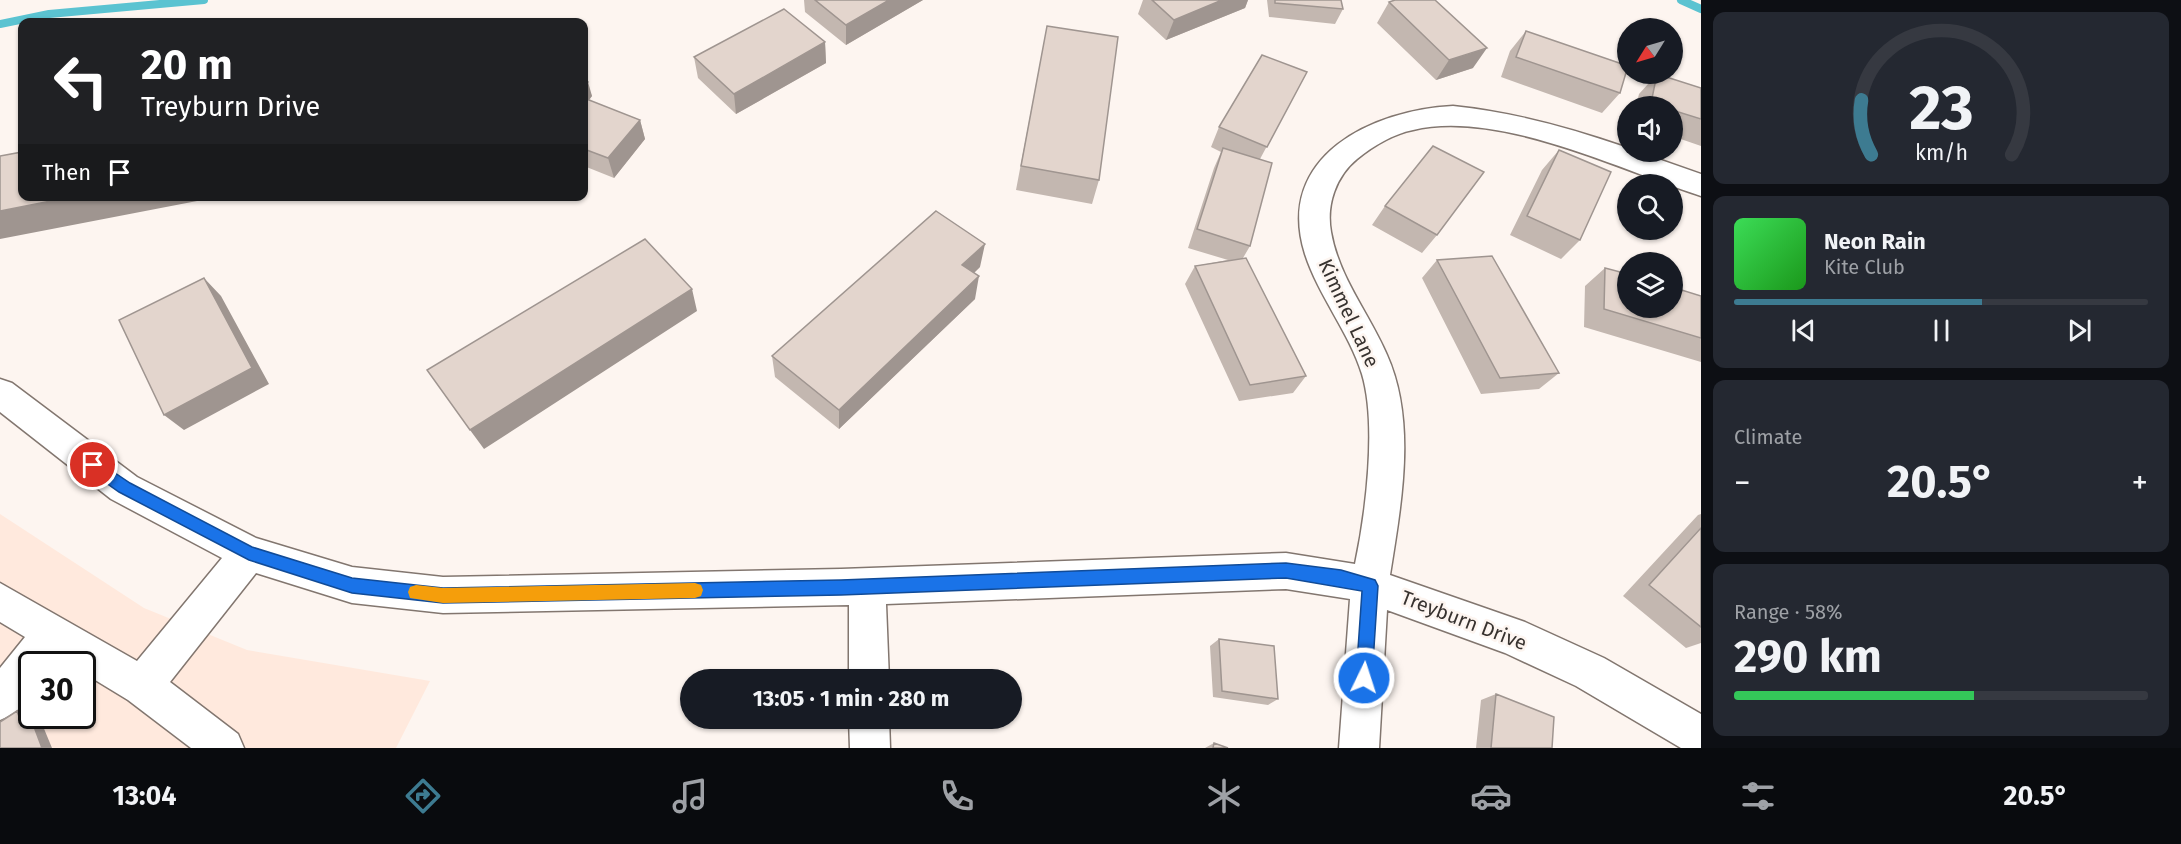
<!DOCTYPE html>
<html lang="en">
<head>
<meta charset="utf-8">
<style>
	body { margin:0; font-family:"Fira Sans",sans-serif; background:#242831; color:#f1f3f6; height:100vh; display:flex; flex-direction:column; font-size:22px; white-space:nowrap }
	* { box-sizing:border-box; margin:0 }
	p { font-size:20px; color:#9ea1a6 }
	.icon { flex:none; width:33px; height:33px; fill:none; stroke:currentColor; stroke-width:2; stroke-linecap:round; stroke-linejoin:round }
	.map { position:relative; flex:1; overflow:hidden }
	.details { display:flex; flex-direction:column; gap:12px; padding:12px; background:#0d0f14; width:480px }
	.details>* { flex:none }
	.hud { position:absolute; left:18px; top:18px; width:570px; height:183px; border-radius:12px; box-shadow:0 2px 4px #0004; background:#202124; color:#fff; overflow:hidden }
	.needle { width:39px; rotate:233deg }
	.buttons { position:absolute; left:1617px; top:18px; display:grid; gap:12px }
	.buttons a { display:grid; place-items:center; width:66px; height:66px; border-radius:50%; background:#171b24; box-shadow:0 2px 4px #0004; font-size:30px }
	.speed { position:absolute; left:18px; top:651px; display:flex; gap:12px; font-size:30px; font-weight:700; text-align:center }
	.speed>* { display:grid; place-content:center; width:78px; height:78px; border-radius:50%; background:#171b24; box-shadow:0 2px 4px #0004; line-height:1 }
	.speed .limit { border:3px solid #111; border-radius:9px; background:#fff; color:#111 }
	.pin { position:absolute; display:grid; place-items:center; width:51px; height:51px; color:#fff; margin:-26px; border:3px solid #fff; border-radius:50%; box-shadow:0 2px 6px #0007 }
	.me { position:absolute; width:66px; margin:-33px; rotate:4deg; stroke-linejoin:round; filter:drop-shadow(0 0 4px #0008) }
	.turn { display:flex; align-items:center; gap:21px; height:126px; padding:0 24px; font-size:27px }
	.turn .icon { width:78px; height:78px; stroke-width:2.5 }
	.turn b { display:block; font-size:42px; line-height:51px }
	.then { display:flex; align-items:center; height:57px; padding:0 24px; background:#0003; gap:12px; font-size:22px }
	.big { font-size:45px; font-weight:700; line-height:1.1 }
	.details .widget { flex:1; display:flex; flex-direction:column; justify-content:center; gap:9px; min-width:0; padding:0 21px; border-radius:12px; background:#242831 }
	.details .dial { align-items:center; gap:0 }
	.dial svg { height:156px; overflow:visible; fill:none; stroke:#363941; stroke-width:7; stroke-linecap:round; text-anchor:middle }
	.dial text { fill:#f1f3f6; stroke:none }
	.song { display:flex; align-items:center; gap:18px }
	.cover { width:72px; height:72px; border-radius:9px; background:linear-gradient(135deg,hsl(130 70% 55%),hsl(120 70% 35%)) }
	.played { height:6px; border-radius:3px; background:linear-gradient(90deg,#3d7b91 60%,#363941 60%) }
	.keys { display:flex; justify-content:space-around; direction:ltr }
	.heat { display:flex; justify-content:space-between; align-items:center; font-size:33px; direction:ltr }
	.charge { height:9px; border-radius:4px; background:linear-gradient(90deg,#34c759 58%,#363941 0) }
	.trip { position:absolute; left:680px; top:669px; width:342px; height:60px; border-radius:30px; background:#171b24; box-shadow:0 2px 4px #0004; font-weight:700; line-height:60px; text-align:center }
	.tabs { display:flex; height:96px; justify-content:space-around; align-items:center; background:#090b0e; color:#9ea1a6 }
	.tabs .icon { width:42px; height:42px }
	.tabs .current { color:#3d7b91 }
	.tabs b { font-size:27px; color:#f1f3f6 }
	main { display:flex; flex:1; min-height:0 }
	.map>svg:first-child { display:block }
	.built { fill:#ffe9dd; fill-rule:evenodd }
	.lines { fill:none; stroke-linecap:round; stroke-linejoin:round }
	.stream { stroke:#5bc3d1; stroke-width:8 }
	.minor-casing { stroke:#82766f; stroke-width:3 }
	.minor { fill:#fff; fill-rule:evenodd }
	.wall { fill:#c3b7b0 }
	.shaded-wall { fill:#9f9590 }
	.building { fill:#e3d5cd; stroke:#9f9590; stroke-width:1.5 }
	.route { fill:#1a73e8; stroke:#114b97; stroke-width:1.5 }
	.slow { fill:#f59e0b }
	.labels { text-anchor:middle; stroke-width:5; stroke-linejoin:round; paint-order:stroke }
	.street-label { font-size:20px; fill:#37322f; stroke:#fdf5f0 }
</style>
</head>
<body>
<main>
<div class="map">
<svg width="1701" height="748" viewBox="0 0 1701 748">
	<rect width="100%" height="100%" fill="#fdf5f0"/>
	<path class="built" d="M 0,514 L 144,608 L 247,650 L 430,681 L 396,748 L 0,748 ZM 32,664 L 82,664 L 82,716 L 32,716 Z"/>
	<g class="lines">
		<path class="stream" d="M 1681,0 L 1701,9
			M 0,24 L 49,14 L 204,0"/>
		<defs>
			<path id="minor" d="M 1453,106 C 1513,112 1570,128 1628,148 L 1628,152 L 1638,152 L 1701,174 L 1701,196 C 1622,171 1498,109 1413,130 C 1393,134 1373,146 1357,159 C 1336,176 1326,205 1331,232 C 1339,278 1369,313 1387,355 C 1417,422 1401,505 1390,575 L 1525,622 L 1604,658 L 1701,714 L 1701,748 L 1681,748 L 1576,686 L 1505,653 L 1387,610 L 1379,748 L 1339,748 L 1350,599 L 1286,589 L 886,604 L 889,680 L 849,680 L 849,605 L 443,613 L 352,603 L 256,573 L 170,682 L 238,734 L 244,748 L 191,748 L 128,700 L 82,672 L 82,664 L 70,664 L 58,657 L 52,664 L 32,664 C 32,693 29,708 0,720 L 0,668 L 25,637 L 0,622 L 0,583 L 137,661 L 222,558 L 111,499 L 0,412 L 0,379 L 12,383 L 137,477 L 256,538 L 352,567 L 443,577 L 841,569 L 1286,553 L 1355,564 C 1366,512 1377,424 1362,374 C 1349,332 1319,297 1305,254 C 1274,156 1373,110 1453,106 Z
				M 849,718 L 889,718 L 890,748 L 850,748 Z"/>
		</defs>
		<use href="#minor" class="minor-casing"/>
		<use href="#minor" class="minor"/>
	</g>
	<path class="wall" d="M 804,0 L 923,0 L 846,45 L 805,12 Z
		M 1143,0 L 1248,0 L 1245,8 L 1166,40 L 1138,14 Z
		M 1267,0 L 1341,0 L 1343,9 L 1335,24 L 1269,17 Z
		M 1389,2 L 1473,68 L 1436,80 L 1377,23 Z
		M 1047,26 L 1099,180 L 1092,204 L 1016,190 Z
		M 1526,31 L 1620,93 L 1602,113 L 1501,77 L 1510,51 Z
		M 825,42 L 826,63 L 736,114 L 698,78 L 694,57 Z
		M 1307,72 L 1260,159 L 1250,246 L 1243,258 L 1306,376 L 1293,393 L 1239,401 L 1185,284 L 1195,266 L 1228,260 L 1188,248 L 1214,168 L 1221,152 L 1211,147 L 1219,127 Z
		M 1657,74 L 1701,88 L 1701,146 L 1672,136 L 1672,106 L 1636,106 L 1639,94 Z
		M 584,80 L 592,96 L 589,100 L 640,120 L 645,139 L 614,178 L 584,166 Z
		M 1559,150 L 1580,240 L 1561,259 L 1510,235 L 1542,170 Z
		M 1385,206 L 1437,235 L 1422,253 L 1372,225 Z
		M 1437,260 L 1559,373 L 1539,389 L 1481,394 L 1422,278 Z
		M 980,267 L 974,273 L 975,299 L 839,429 L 775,377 L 772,356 Z
		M 1605,268 L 1701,296 L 1701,362 L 1584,327 L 1585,286 Z
		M 1701,514 L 1701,643 L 1686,648 L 1623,596 L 1698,515 Z
		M 1219,639 L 1278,699 L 1268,705 L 1213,697 L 1210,646 Z
		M 1496,694 L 1552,748 L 1476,748 L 1481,700 Z
		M 1214,743 L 1228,748 L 1205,748 Z"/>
	<path class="shaded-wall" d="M 889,0 L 923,0 L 846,45 L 846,25 Z
		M 1222,0 L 1248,0 L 1245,8 L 1166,40 L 1174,20 Z
		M 825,42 L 826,63 L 736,114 L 734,94 Z
		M 1487,48 L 1473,68 L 1436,80 L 1449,60 Z
		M 588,82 L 592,96 L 584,106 L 584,87 Z
		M 640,120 L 645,139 L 614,178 L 608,158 Z
		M 76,196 L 223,196 L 0,239 L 0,211 Z
		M 985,244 L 980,267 L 959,287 L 962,265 Z
		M 979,276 L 975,299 L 839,429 L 839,410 Z
		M 204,278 L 221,296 L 269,384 L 184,430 L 164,415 Z
		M 692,289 L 697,311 L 484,449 L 470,430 Z
		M 17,711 L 27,714 L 31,725 L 21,722 Z
		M 30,716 L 40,719 L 52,748 L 42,748 Z"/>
	<path class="building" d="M 815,0 L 889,0 L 846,25 Z
		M 1152,0 L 1222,0 L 1174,20 Z
		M 1275,0 L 1341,0 L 1343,9 L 1275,3 Z
		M 1395,0 L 1435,0 L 1487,48 L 1449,60 L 1389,2 Z
		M 784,9 L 825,42 L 734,94 L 694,57 Z
		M 1047,26 L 1118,37 L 1099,180 L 1021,166 Z
		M 1526,31 L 1628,66 L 1620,93 L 1516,57 Z
		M 1262,55 L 1307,72 L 1267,147 L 1219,127 Z
		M 1657,74 L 1701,88 L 1701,119 L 1672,110 L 1672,106 L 1663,106 L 1651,103 Z
		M 584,80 L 588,82 L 584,87 Z
		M 584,98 L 640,120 L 608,158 L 584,149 Z
		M 1433,146 L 1484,172 L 1437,235 L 1385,206 Z
		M 1223,148 L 1272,163 L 1250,246 L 1197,229 Z
		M 1559,150 L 1611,172 L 1580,240 L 1527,216 Z
		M 22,152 L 22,196 L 76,196 L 0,211 L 0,156 Z
		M 936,211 L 985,244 L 962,265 L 979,276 L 839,410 L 772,356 Z
		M 645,239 L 692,289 L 470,430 L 427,370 Z
		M 1492,256 L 1559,373 L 1500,378 L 1437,260 Z
		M 1246,258 L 1306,376 L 1250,385 L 1195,266 Z
		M 1605,268 L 1628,274 L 1628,308 L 1672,308 L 1672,287 L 1701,296 L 1701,338 L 1604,309 Z
		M 204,278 L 252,368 L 164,415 L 119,320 Z
		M 1701,528 L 1701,627 L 1649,585 Z
		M 1219,639 L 1274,646 L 1278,699 L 1222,691 Z
		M 1496,694 L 1554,717 L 1552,748 L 1491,748 Z
		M 17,711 L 21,722 L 30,716 L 42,748 L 0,748 L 0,722 Z
		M 1214,743 L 1228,748 L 1213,748 Z"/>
	<path class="route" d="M 93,458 L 130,483 L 252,547 L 352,578 L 443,588 L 841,580 L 1286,563 L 1341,570 L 1375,580 L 1378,586 L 1372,678 L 1369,684 L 1364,687 L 1358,684 L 1356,678 L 1362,591 L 1286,578 L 841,595 L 443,603 L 352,593 L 249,560 L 119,492 L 88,470 L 86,465 Z"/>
	<path class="slow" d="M 695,583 L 701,585 L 703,590 L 701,596 L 695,598 L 443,603 L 410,598 L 408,592 L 410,587 L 416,585 L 443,588 Z"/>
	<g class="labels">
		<g class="street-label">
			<text transform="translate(1349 313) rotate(65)" y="7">Kimmel Lane</text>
			<text transform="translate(1464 620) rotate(21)" y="7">Treyburn Drive</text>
		</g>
	</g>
</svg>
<div class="buttons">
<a><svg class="needle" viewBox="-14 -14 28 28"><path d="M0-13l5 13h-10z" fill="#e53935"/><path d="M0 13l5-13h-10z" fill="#9ea1a6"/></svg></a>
<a><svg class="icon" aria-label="sound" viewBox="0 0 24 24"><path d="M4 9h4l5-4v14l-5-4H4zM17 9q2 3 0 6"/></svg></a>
<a><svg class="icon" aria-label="search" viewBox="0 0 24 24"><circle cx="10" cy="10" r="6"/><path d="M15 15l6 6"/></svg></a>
<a><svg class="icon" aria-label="layers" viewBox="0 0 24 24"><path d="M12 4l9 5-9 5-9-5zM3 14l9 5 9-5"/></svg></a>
</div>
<div class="speed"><div class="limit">30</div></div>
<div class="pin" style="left:93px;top:465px;background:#d93025"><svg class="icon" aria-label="arrive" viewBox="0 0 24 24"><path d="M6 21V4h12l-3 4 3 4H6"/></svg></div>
<svg class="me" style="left:1364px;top:678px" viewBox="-20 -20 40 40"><circle r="17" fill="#1a73e8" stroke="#fff" stroke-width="3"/><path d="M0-11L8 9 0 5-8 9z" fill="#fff"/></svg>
<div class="trip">13:05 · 1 min · 280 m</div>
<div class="hud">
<div class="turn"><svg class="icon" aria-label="left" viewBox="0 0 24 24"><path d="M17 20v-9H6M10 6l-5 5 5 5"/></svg><div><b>20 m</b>Treyburn Drive</div></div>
<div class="then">Then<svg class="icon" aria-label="arrive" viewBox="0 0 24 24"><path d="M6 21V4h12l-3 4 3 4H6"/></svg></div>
</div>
</div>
<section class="details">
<div class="widget dial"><svg viewBox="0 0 100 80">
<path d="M14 69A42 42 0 1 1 86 69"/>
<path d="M14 69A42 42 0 0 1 9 41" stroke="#3d7b91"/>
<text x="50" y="56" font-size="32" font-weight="700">23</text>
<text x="50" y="72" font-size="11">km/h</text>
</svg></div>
<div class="widget">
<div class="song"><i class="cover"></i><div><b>Neon Rain</b><p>Kite Club</p></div></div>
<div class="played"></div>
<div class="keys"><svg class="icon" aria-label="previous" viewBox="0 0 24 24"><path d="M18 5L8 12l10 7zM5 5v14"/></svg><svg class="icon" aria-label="pause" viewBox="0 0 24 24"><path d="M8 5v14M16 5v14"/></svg><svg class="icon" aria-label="next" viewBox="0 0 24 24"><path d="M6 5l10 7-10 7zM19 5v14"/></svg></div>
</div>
<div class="widget"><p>Climate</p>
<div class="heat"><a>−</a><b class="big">20.5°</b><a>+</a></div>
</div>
<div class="widget"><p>Range · 58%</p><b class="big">290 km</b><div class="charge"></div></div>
</section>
</main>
<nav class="tabs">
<b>13:04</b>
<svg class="icon current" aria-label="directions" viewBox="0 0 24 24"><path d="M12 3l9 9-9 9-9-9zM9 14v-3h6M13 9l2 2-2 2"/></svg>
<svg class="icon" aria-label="music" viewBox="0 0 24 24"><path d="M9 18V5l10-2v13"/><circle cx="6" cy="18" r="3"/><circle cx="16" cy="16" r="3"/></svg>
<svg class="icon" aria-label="phone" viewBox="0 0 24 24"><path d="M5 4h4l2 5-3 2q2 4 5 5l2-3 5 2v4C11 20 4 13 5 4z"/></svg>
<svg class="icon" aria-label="climate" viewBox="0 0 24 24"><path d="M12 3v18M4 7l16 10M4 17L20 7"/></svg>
<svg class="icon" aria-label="car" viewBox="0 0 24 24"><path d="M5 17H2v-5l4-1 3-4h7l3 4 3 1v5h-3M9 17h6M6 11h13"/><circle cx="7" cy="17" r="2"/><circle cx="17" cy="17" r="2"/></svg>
<svg class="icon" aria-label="filters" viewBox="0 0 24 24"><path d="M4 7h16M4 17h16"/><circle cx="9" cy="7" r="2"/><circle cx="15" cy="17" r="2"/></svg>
<b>20.5°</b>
</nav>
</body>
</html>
